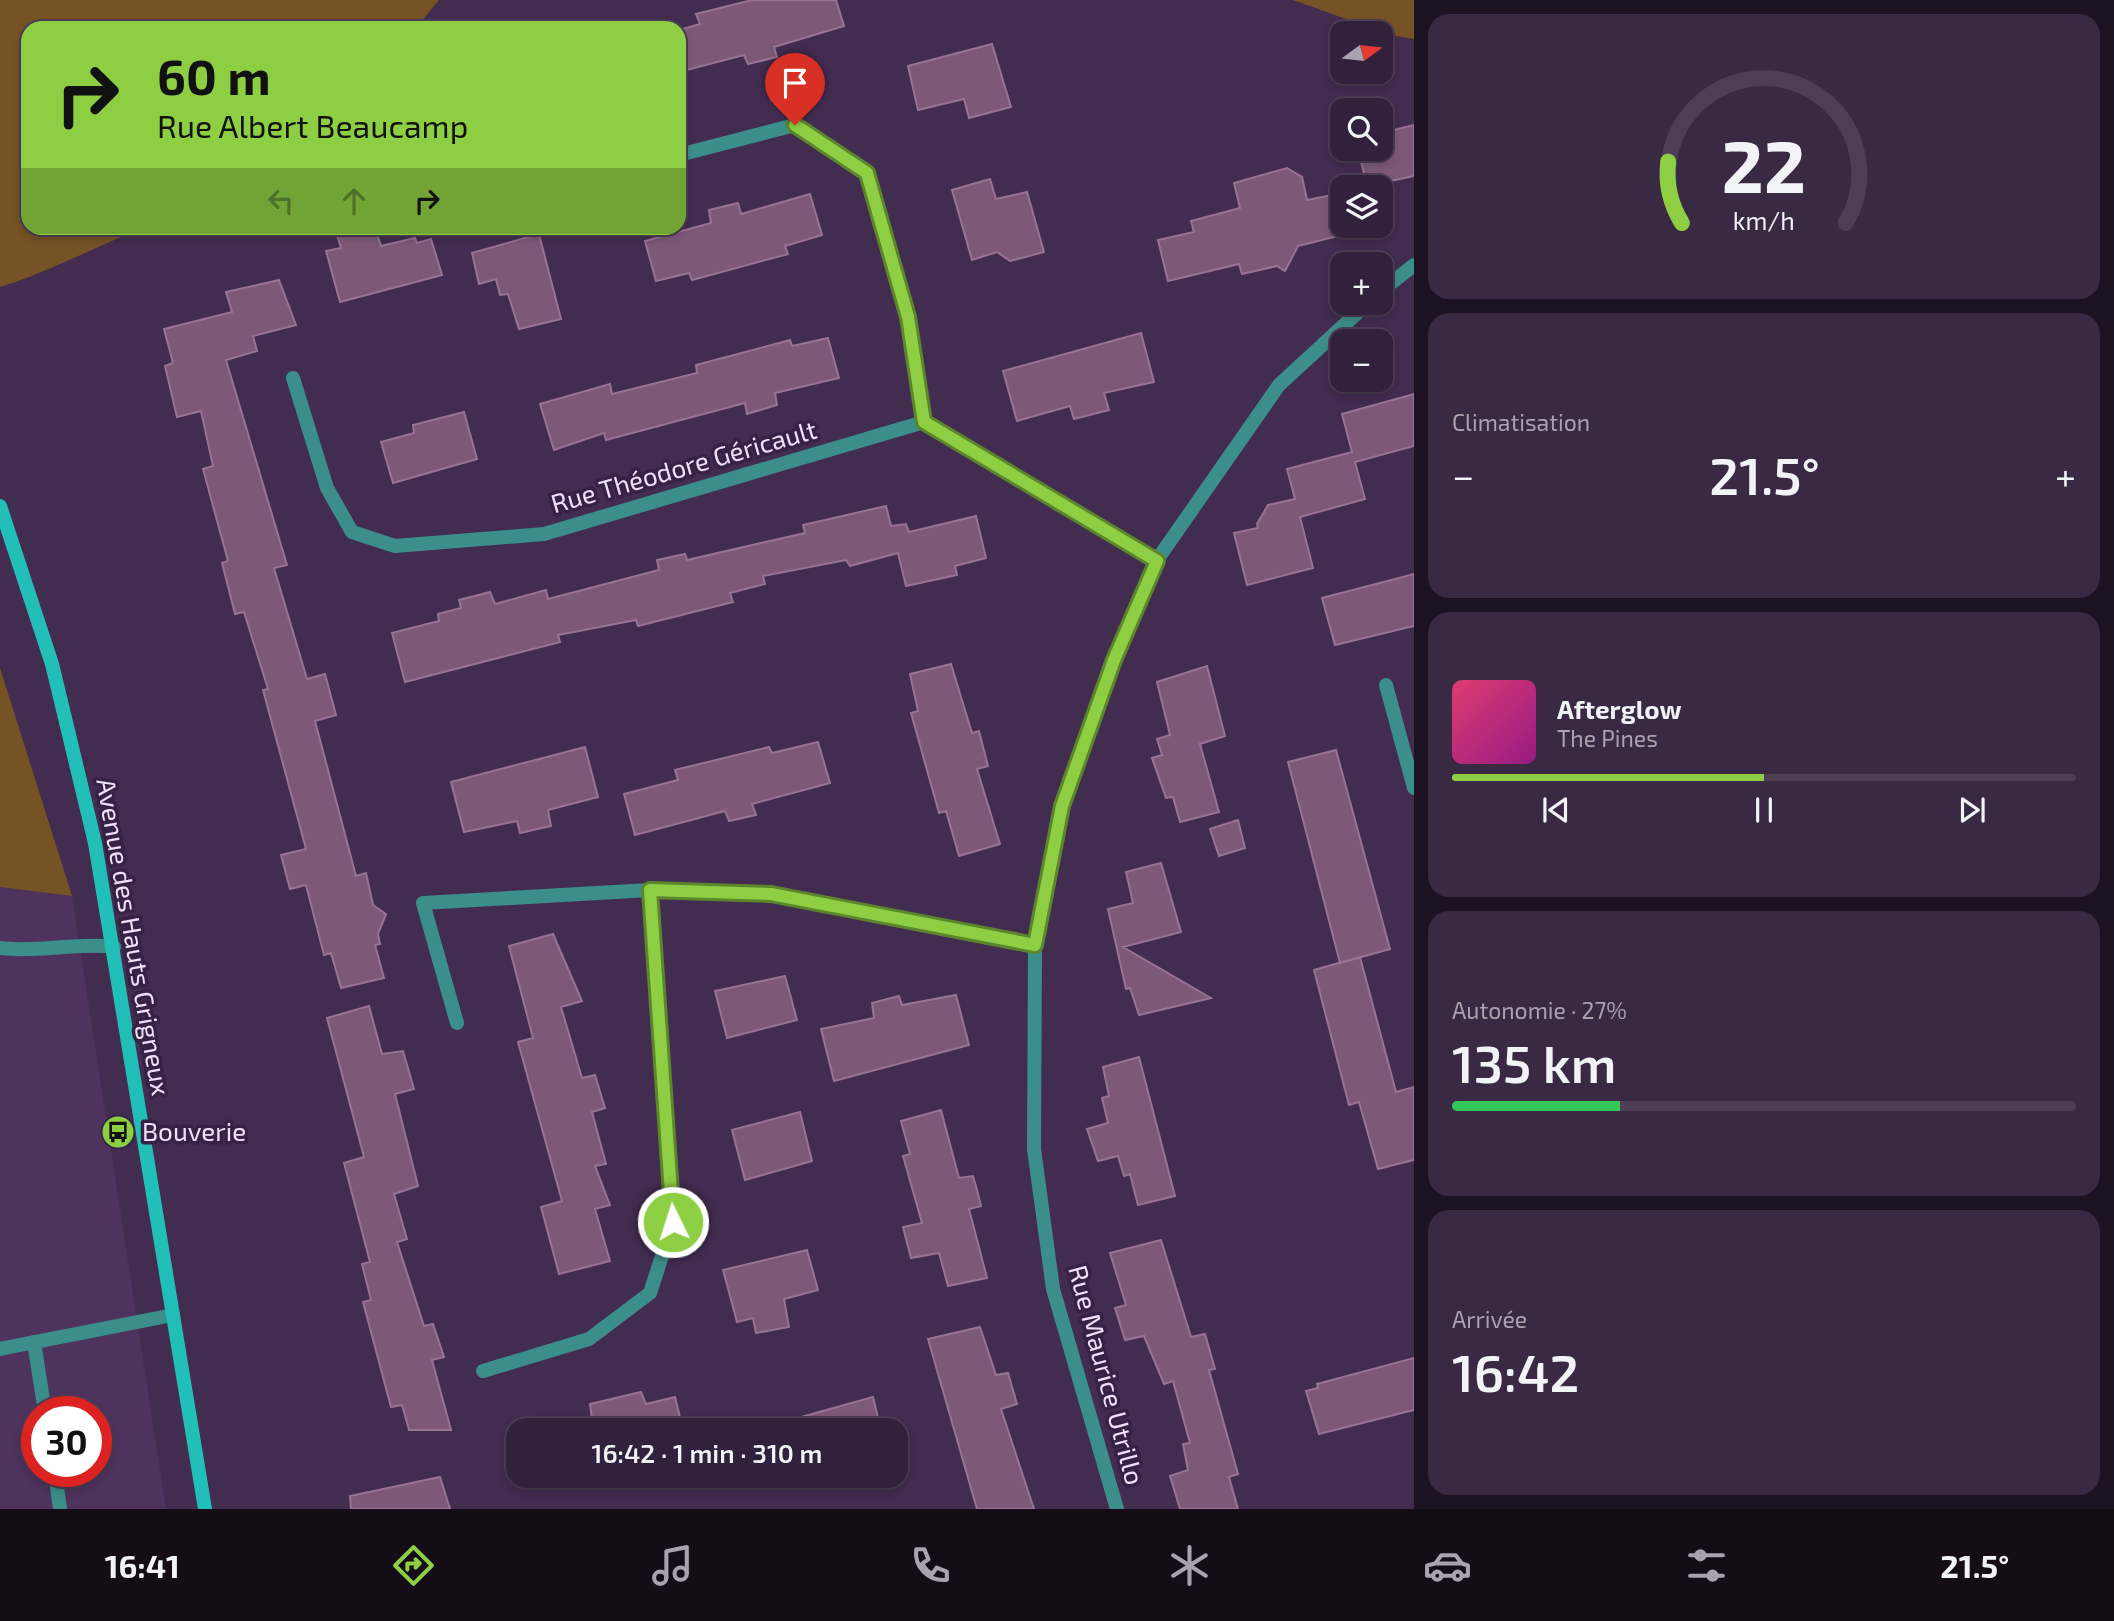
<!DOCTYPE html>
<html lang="fr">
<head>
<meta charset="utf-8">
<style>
	body { margin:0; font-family:"Exo 2",sans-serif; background:#3a2943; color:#f1f3f6; height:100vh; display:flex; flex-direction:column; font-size:26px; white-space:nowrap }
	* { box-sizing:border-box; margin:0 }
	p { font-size:23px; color:#a8a3af }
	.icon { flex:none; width:38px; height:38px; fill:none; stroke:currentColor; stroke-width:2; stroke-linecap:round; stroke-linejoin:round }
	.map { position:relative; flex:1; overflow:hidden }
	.drawer { display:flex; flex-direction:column; gap:14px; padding:14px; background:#1c1221; width:700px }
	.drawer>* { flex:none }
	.guide { position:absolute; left:21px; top:21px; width:665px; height:214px; border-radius:21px; box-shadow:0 4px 10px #0003,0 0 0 2px #4d3e56; background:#8ece43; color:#111; overflow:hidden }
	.needle { width:46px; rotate:75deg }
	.buttons { position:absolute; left:1330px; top:21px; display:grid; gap:14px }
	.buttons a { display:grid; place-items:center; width:63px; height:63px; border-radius:14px; background:#32213c; box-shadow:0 4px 10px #0003,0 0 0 2px #4d3e56; font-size:35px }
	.speed { position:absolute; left:21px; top:1396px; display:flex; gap:14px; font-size:35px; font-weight:700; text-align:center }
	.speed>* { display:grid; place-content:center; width:91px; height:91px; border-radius:50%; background:#32213c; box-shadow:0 4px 10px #0003,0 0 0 2px #4d3e56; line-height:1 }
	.speed .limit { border:10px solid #d22; background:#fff; color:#111 }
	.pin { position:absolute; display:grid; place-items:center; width:60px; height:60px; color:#fff; margin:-72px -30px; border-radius:50% 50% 50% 0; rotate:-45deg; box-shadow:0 0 7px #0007 }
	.pin .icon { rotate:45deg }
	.me { position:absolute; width:77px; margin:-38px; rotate:356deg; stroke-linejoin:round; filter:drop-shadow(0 0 5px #0008) }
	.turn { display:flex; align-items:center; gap:24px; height:147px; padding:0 21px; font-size:32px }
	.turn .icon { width:91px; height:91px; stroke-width:2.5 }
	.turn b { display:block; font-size:49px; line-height:60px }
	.lanes { display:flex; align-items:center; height:66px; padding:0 21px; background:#0003; justify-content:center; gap:35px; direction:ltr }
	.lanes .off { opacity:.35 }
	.big { font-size:52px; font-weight:600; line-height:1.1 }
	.drawer .card { flex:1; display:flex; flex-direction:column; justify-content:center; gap:10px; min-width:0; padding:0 24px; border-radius:21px; background:#3a2943 }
	.drawer .dial { align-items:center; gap:0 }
	.dial svg { height:182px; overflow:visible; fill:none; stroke:#4d3e56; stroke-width:7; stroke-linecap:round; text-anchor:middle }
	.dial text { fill:#f1f3f6; stroke:none }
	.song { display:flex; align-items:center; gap:21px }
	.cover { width:84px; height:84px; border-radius:10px; background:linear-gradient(135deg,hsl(340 70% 55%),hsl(310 70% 35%)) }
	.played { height:7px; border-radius:4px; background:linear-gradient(90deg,#8ece43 50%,#4d3e56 50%) }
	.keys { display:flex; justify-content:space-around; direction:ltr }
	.heat { display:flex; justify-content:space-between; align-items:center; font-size:38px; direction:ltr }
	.charge { height:10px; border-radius:5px; background:linear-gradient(90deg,#34c759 27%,#4d3e56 0) }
	.trip { position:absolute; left:506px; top:1418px; width:402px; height:70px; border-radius:21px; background:#32213c; box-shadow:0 4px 10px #0003,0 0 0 2px #4d3e56; font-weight:600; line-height:70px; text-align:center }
	.menu { display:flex; height:112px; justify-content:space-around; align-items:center; background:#140d18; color:#a8a3af }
	.menu .icon { width:49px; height:49px }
	.menu .active { color:#8ece43 }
	.menu b { font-size:32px; color:#f1f3f6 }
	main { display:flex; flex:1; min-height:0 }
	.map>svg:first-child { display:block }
	.built { fill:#4d335d; fill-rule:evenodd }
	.green { fill:#765325 }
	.building { fill:#7d5979; stroke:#987393; stroke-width:2 }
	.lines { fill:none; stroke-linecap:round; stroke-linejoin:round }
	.lane { stroke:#3c8e8a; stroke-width:14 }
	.street { stroke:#3c8e8a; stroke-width:14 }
	.secondary { stroke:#22beb8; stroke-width:14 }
	.route-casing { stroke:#5c862c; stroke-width:18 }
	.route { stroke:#8ece43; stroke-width:12 }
	.labels { text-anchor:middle; stroke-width:7; stroke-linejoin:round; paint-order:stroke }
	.street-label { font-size:26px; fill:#efe2f8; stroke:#372245 }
	.poi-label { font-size:26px; fill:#efe2f8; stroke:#372245; text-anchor:start }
</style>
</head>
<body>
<main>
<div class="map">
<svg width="1414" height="1509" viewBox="0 0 1414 1509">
	<rect width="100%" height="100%" fill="#422c50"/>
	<path class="built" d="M 0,887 L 72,896 L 166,1509 L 0,1509 ZM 37,1412 L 96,1412 L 96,1472 L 37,1472 Z"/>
	<path class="green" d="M 0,0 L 439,0 L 416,28 L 28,28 L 28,228 L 142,228 C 95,247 49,272 0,287 Z
		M 1293,0 L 1414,0 L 1414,39 L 1391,35 Z
		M 0,668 L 72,896 L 0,887 Z"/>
	<path class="building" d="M 752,0 L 836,0 L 844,26 L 774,47 L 777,57 L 748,64 L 744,55 L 679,72 L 679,30 L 700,24 L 696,14 Z
		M 992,44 L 1011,107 L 969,118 L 964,99 L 918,110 L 908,66 Z
		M 1414,125 L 1414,176 L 1367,186 L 1358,149 L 1381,149 L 1381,133 Z
		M 1287,168 L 1302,177 L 1307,200 L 1342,193 L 1342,235 L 1298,246 L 1285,271 L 1277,266 L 1242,274 L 1239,264 L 1168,281 L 1158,240 L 1194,232 L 1191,221 L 1240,208 L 1234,183 Z
		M 990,179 L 996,199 L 1027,192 L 1044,252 L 1010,261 L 997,252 L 972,260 L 952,190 Z
		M 810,194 L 822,235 L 785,246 L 788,254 L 692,280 L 689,273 L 656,281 L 645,241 L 711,223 L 709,210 L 738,203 L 741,214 Z
		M 356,228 L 375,228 L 381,246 L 415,238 L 417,243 L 431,239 L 442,275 L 340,302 L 326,251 L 341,248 L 336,232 Z
		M 539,234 L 561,319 L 519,329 L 508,294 L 500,295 L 496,279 L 479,284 L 472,253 Z
		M 279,280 L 296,325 L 253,336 L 257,351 L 226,360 L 287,565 L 274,568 L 307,679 L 325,674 L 336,715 L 315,721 L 356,876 L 366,873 L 373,905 L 386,914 L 378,934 L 380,944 L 375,945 L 384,978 L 341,988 L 331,953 L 324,955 L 306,885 L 290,889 L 281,855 L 306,849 L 263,690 L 268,689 L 244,612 L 235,614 L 222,563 L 228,561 L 203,469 L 213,466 L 201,411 L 177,417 L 165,366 L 173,363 L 164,329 L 232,312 L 226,292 Z
		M 1141,333 L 1154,382 L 1104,393 L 1109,410 L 1074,419 L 1070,406 L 1017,421 L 1003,371 Z
		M 828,338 L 839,378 L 775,393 L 777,405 L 747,414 L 745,403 L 606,440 L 604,433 L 554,450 L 540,404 L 610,384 L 612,394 L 697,373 L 696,365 L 790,340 L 792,346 Z
		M 1414,394 L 1414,446 L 1355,462 L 1365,499 L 1300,517 L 1313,568 L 1247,585 L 1234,533 L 1258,528 L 1257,524 L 1268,505 L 1295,499 L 1287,469 L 1352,452 L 1342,414 Z
		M 464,412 L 477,459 L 393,483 L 381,442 L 414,433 L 413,425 Z
		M 886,506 L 891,526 L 906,524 L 909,532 L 976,516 L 986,558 L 955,566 L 957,575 L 906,586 L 898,553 L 850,566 L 846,560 L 763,576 L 765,584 L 730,593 L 733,602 L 638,626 L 636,620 L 558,635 L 560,642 L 405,682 L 392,633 L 439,621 L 438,614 L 461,608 L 459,600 L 490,592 L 495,604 L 546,590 L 548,599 L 659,570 L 657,560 L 685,554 L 687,560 L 805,533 L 803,525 Z
		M 1414,574 L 1414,626 L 1335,645 L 1322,598 Z
		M 951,664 L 972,733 L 979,731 L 988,766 L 977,769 L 1000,844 L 959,856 L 946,811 L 939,813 L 911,713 L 918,711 L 910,674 Z
		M 1207,666 L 1225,736 L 1200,744 L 1219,812 L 1180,822 L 1173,797 L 1166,798 L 1152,758 L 1162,755 L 1157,739 L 1170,735 L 1157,682 Z
		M 818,742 L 830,783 L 752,804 L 756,815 L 729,821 L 725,811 L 635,835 L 624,794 L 678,780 L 675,770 L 769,747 L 772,753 Z
		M 585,747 L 598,797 L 548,810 L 551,826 L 520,833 L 517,821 L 464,832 L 451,782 Z
		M 1336,750 L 1390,949 L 1340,963 L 1288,762 Z
		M 1238,820 L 1245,848 L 1219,856 L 1210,829 Z
		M 1161,863 L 1181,932 L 1123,947 L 1211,998 L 1139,1015 L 1130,988 L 1126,989 L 1108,909 L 1133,903 L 1126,872 Z
		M 553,934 L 582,1001 L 561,1007 L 582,1078 L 595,1075 L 605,1108 L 592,1112 L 606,1164 L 595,1166 L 610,1205 L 595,1209 L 610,1261 L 559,1274 L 541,1207 L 562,1201 L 518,1042 L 533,1038 L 509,946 Z
		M 1360,957 L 1396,1092 L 1414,1087 L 1414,1160 L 1378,1169 L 1359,1102 L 1349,1105 L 1314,970 Z
		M 785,976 L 797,1020 L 727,1038 L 715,991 Z
		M 956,995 L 969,1045 L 834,1081 L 821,1029 L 874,1018 L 872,1003 L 899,996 L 902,1005 Z
		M 369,1006 L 382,1054 L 403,1051 L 414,1089 L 395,1094 L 418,1186 L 394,1194 L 407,1239 L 397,1242 L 424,1326 L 433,1324 L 444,1357 L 432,1360 L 451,1430 L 409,1430 L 402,1405 L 391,1407 L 363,1302 L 371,1300 L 362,1264 L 370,1262 L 344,1163 L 364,1157 L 327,1018 Z
		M 1139,1057 L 1175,1196 L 1138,1205 L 1130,1174 L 1124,1176 L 1118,1156 L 1098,1161 L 1087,1129 L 1108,1123 L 1102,1098 L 1109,1096 L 1103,1067 Z
		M 941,1110 L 959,1178 L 973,1176 L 977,1190 L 981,1206 L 969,1209 L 987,1278 L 948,1286 L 939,1253 L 911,1258 L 903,1227 L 922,1223 L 903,1156 L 910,1154 L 901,1121 Z
		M 800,1112 L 812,1161 L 745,1180 L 732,1130 Z
		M 1161,1240 L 1191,1337 L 1205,1334 L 1215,1369 L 1209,1370 L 1238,1474 L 1229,1477 L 1238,1509 L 1180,1509 L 1170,1476 L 1188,1470 L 1183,1444 L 1190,1443 L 1173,1381 L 1164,1384 L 1144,1336 L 1125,1340 L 1115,1308 L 1126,1305 L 1110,1253 Z
		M 807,1250 L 818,1290 L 784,1299 L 789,1327 L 756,1333 L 753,1318 L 737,1322 L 723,1270 Z
		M 980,1327 L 996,1375 L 1008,1373 L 1017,1404 L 1001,1409 L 1034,1509 L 977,1509 L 928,1339 Z
		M 1414,1358 L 1414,1410 L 1319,1434 L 1306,1391 L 1318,1388 L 1317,1384 Z
		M 641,1392 L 646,1404 L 675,1397 L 683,1430 L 551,1430 L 592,1419 L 590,1404 Z
		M 873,1397 L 881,1430 L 789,1430 L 787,1421 Z
		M 440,1477 L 450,1509 L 351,1509 L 350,1496 Z"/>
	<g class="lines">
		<path class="lane" d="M 0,948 C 39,953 76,942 114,947
			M 34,1342 L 45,1412
			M 0,1349 L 173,1315
			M 55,1472 L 60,1509"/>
		<path class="street" d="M 679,155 L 795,125 L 867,172 L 908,317 L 924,422
			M 1381,291 L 1414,265
			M 293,378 L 327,488 L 352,532 L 395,546 L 544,534 L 924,422 L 1157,560
			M 1386,685 L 1414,788
			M 457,1023 L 423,903 L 650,890 L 771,894 L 1035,945
			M 483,1371 L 589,1339 L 650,1293 L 673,1222 L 650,890
			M 1117,1509 L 1053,1289 L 1034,1149 L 1035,945 L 1062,806 L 1113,660 L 1157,560 L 1279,385 L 1368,303"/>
		<path class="secondary" d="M 0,506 L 52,664 L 95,843 L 205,1509"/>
	</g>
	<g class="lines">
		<defs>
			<path id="route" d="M 673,1222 L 650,890 L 771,894 L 1035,945 L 1062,806 L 1114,660 L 1157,561 L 924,422 L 908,317 L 867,173 L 795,125"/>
		</defs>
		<use href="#route" class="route-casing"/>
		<use href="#route" class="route"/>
	</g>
	<defs>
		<symbol id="bus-disc" viewBox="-11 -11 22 22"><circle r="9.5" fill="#8ece43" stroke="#372245"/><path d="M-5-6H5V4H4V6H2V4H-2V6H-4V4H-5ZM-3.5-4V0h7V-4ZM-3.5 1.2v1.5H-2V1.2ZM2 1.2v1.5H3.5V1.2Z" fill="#111"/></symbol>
	</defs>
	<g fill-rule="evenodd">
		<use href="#bus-disc" x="99" y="1113" width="38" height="38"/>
	</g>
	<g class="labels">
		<g class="street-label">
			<text transform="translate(684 467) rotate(-16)" y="9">Rue Théodore Géricault</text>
			<text transform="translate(133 937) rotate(80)" y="9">Avenue des Hauts Grigneux</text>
			<text transform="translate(1106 1375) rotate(75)" y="9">Rue Maurice Utrillo</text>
		</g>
		<g class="poi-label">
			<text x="142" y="1141">Bouverie</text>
		</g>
	</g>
</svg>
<div class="buttons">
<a><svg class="needle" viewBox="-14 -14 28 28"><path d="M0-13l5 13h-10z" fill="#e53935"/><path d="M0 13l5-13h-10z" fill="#a8a3af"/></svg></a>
<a><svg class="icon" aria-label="search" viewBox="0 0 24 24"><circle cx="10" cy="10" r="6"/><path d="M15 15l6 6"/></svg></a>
<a><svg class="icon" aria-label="layers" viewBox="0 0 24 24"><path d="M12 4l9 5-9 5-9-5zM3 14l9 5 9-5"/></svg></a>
<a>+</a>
<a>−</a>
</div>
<div class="speed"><div class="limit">30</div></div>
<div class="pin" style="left:795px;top:125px;background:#d93025"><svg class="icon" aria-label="arrive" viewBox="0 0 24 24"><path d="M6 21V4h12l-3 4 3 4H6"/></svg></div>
<svg class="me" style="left:673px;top:1222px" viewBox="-20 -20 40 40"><circle r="17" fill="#8ece43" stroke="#fff" stroke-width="3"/><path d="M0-11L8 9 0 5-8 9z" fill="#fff"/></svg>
<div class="trip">16:42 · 1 min · 310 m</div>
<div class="guide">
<div class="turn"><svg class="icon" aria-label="right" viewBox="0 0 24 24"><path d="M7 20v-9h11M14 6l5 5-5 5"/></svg><div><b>60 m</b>Rue Albert Beaucamp</div></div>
<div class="lanes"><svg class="icon off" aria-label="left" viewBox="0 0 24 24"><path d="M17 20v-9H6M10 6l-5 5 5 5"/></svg><svg class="icon off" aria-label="ahead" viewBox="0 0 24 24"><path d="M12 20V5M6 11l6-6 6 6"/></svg><svg class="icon" aria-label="right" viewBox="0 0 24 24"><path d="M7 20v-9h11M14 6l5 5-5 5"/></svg></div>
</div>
</div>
<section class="drawer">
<div class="card dial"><svg viewBox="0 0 100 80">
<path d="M14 69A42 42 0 1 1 86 69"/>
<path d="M14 69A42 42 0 0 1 8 42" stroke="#8ece43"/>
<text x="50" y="56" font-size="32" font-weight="700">22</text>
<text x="50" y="72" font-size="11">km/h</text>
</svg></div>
<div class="card"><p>Climatisation</p>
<div class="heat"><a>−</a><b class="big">21.5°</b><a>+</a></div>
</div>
<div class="card">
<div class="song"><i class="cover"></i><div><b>Afterglow</b><p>The Pines</p></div></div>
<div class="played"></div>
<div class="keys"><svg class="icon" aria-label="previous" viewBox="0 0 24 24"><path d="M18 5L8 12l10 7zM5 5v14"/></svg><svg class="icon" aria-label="pause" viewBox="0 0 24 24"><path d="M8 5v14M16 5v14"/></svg><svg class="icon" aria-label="next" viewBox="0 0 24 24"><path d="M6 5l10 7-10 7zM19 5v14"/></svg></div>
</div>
<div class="card"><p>Autonomie · 27%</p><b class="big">135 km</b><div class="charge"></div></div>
<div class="card"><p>Arrivée</p><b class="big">16:42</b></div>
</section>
</main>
<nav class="menu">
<b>16:41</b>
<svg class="icon active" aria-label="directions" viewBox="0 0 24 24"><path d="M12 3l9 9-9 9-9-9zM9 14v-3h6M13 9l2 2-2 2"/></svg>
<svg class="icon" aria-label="music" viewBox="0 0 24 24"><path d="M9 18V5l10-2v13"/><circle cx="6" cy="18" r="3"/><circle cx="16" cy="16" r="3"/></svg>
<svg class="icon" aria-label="phone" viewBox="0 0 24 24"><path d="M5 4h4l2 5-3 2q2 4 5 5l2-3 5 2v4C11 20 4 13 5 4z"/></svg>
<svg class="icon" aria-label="climate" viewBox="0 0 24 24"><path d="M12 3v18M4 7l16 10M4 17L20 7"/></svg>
<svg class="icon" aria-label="car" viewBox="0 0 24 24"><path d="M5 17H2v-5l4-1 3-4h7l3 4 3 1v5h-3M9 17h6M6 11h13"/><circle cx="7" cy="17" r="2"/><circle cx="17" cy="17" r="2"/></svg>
<svg class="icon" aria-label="filters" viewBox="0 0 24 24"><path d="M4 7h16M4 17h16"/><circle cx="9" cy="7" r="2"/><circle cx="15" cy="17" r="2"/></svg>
<b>21.5°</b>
</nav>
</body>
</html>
